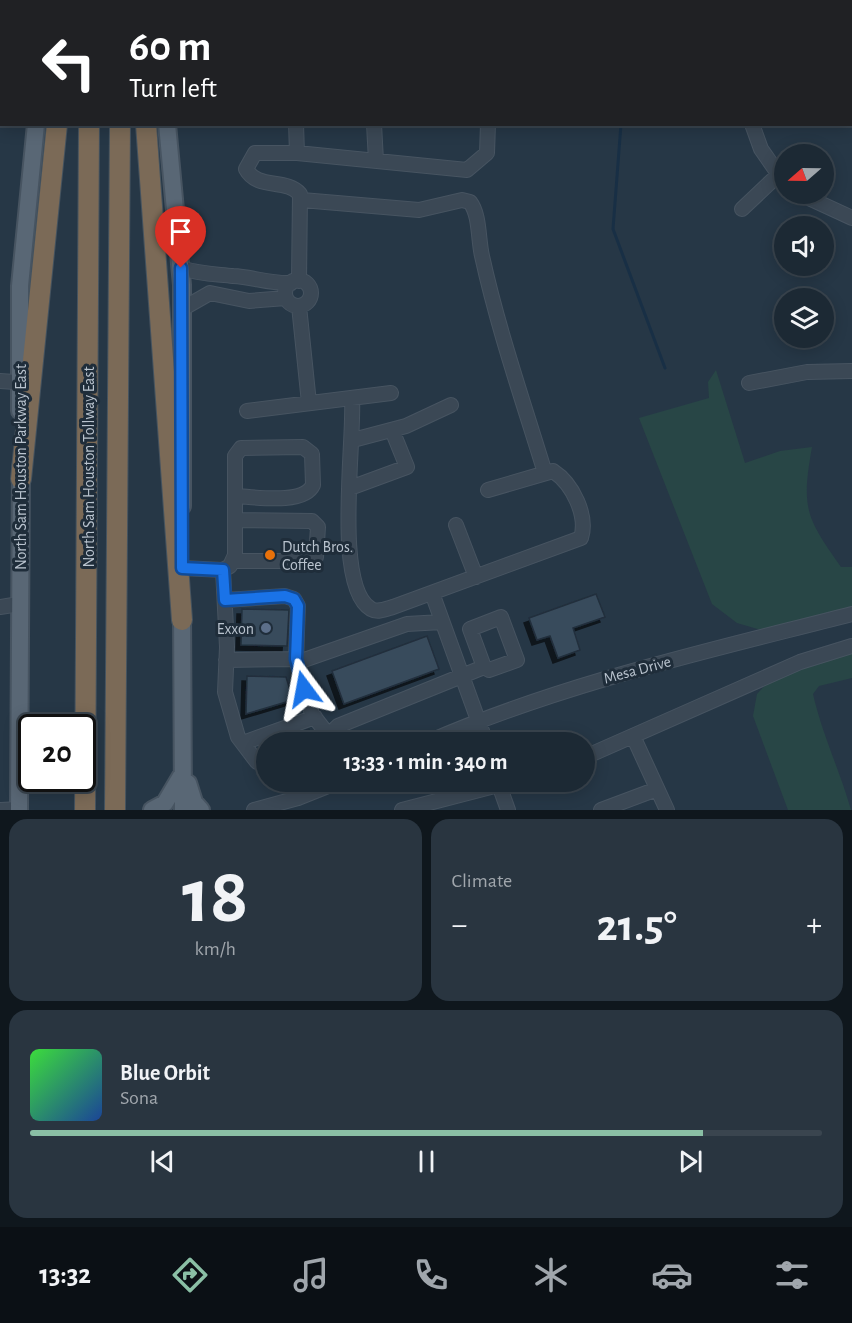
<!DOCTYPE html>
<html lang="en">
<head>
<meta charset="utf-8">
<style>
	body { margin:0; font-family:"Alegreya Sans",sans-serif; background:#293540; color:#f1f3f6; height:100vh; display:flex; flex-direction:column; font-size:22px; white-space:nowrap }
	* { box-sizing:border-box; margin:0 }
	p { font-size:20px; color:#a0a6ac }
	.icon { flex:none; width:33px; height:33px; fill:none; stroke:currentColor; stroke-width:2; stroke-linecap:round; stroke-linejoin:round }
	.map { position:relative; height:810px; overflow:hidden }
	.details { display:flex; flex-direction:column; gap:9px; padding:9px; background:#0f171d; flex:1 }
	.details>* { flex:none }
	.hud { position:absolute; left:0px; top:0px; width:852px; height:126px; box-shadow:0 3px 15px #0003,0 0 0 2px #3a454f; background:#202124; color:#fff; overflow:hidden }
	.needle { width:39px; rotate:250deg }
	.controls { position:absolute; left:774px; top:144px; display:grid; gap:12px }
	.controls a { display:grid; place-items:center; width:60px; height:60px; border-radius:50%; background:#1c2934; box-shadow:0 3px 15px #0003,0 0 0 2px #3a454f; font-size:30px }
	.speed { position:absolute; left:18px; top:714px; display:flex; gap:12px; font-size:30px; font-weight:700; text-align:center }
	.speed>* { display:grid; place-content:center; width:78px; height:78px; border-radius:50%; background:#1c2934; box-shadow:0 3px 15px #0003,0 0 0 2px #3a454f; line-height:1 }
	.speed .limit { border:3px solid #111; border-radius:9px; background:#fff; color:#111 }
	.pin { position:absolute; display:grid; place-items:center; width:51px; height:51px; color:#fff; margin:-62px -26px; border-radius:50% 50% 50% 0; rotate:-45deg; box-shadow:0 0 6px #0007 }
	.pin .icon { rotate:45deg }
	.me { position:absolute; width:66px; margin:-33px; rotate:347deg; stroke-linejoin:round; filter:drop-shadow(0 0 4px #0008) }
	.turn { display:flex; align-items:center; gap:21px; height:126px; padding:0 30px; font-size:27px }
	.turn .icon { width:78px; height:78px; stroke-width:2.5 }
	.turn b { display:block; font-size:42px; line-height:51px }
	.big { font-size:45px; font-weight:700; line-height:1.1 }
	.details .card { flex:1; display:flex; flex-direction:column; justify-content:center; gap:9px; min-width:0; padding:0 21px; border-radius:18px; background:#293540 }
	.details .dial { align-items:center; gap:0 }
	.dial b { font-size:78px; line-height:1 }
	.song { display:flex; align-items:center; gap:18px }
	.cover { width:72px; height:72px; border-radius:9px; background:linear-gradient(135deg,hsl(120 70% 55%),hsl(220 70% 35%)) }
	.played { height:6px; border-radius:3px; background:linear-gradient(90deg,#8abfa5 85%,#3a454f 85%) }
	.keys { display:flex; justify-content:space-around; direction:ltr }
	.heat { display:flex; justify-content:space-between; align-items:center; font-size:33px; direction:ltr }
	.details .tiles { flex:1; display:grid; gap:9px; grid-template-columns:1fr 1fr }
	.card:last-child { grid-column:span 2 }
	.trip { position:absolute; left:256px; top:732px; width:339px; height:60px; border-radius:30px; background:#1c2934; box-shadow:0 3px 15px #0003,0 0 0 2px #3a454f; font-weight:700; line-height:60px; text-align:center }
	.menu { display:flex; height:96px; justify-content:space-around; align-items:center; background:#0b1015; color:#a0a6ac }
	.menu .icon { width:42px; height:42px }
	.menu .current { color:#8abfa5 }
	.menu b { font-size:27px; color:#f1f3f6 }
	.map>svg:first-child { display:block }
	.green { fill:#284646 }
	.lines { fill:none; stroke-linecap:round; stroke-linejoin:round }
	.stream { stroke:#182f45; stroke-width:3 }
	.building { fill:#384b5c; stroke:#212f3c; stroke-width:1.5; filter:url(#shadow) }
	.minor-casing { stroke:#475461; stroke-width:16 }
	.major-casing { stroke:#475461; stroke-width:20 }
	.highway-casing { stroke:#45535f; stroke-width:22 }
	.minor { stroke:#3b4855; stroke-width:14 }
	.major { stroke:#596775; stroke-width:16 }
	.highway { stroke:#7b6a57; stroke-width:20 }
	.route-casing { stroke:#114b97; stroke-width:15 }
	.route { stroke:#1a73e8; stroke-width:10 }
	.food-dot { fill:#e8710a; stroke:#1f2d3a; stroke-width:2 }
	.service-dot { fill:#5c6f8a; stroke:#1f2d3a; stroke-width:2 }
	.labels { text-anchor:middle; stroke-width:6; stroke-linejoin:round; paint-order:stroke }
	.street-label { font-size:16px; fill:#b9c3ce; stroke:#1f2d3a }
	.poi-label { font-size:16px; fill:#b9c3ce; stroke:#1f2d3a; text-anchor:start }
</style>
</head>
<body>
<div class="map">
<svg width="852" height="810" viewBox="0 0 852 810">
	<defs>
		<filter id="shadow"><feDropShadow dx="-5" dy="5" stdDeviation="0" flood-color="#0009"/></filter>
	</defs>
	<rect width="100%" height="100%" fill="#263746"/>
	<path class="green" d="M 716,370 L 745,463 L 780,451 L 812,447 C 801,509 806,517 841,567 L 852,567 L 852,607 L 761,630 L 737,623 L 712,604 L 639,418 L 709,398 L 708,382 Z
		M 852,649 L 852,678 L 819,686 L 813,694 C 822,734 840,771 851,810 L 788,810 L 753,716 L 757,694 L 771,679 Z"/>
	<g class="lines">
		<path class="stream" d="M 630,2 L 630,0
			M 621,124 L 613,229 L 665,368"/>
	</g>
	<path class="building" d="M 596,594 L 605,617 L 573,628 L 580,650 L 558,658 L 550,636 L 537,640 L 529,618 Z
		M 242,609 L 289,610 L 287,646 L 241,645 Z
		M 427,636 L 439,669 L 344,704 L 332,671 Z
		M 247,676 L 286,677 L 293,700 L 246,714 Z
		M 309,729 L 312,740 L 303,742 L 274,742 Z"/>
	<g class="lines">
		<defs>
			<path id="minor" d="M 283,0 L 287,2
				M 183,2 L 208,0
				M 495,2 L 495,0
				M 751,2 L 752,0
				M 0,26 L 2,26
				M 296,124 L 297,153 L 467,170 L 487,153 L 488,124
				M 374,124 L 376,161
				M 752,124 L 761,149 L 784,182
				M 297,153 L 255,153 L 246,169 C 257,190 286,178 300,194 L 299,281
				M 800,194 L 852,218
				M 302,200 L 419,210 L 462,200 L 470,202 C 480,215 478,239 482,256 C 498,329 523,401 545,473
				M 742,209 L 778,175
				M 181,268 C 199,274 214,274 233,276 C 253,277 270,284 291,283
				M285 293a13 13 0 1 1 26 0a13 13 0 1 1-26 0Z
				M 299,306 L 309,403
				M 182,309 L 210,293 L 249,301 L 286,298
				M 0,381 L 29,383
				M 749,383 L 807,372 L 852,371
				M 352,398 C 355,440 333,587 371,609 C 378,613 386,609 393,607 L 581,538 C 588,516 573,484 553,471 L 488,490
				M 247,411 L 391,393
				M 353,440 L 406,426 L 451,405
				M 350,488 L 407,467 L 392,430
				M 456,525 L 476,577
				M 233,561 L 310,561 L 316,557 L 318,527 L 312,521 L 236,520
				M 182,568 L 223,570 L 227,647 L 225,692 L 238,737 L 257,762 L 267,762
				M 223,570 L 230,566 L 235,555 L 235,456 L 241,448 L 303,447 L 312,454 L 313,485 C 304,505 255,497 236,496
				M 432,593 L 486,742
				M 225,600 L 285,596 L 294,599 L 298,606 L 296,659 L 304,660 L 407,624 L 442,622
				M 0,607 L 19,604
				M 226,660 L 296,659 L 312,714 L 333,741
				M 633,736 L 667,810
				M 321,742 L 338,726 L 484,667 L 489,670 L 517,660 L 501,617 L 470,629 L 484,667
				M 428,742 C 564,683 708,651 852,614
				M 243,743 L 315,717
				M 585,757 L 800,662 L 852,646
				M 290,782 L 298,798
				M 498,782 L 508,810
				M 1,810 L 19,809
				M 254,810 L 298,798 L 338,782
				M 402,810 L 510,782
				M 601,810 L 657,789"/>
			<path id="major" d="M 160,0 L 160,2
				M 48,2 L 48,0
				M 167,124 L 182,285 L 182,506
				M 20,411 L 20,286 L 36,124
				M 182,607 L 183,810
				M 188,783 L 194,802 L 201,810
				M 19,810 L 21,467
				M 152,810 L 165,803 L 181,776"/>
			<path id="highway" d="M 88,0 L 88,2
				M 137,0 L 137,2
				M 69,2 L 69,0
				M 121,2 L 121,0
				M 146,124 L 182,620
				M 21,479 L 57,124
				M 85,810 L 89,124
				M 115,810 L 120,124"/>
		</defs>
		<use href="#minor" class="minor-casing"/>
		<use href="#major" class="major-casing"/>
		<use href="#highway" class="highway-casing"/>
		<use href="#minor" class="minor"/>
		<use href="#major" class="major"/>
		<use href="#highway" class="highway"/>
	</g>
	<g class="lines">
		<defs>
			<path id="route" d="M 181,268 L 182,568 L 223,570 L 225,600 L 285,596 L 294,599 L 298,606 L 296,659 L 304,689"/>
		</defs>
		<use href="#route" class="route-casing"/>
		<use href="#route" class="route"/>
	</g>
	<circle class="food-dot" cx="270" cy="555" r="6"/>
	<circle class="service-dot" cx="266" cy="628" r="6"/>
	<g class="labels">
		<g class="street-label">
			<text transform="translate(20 467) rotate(-90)" y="6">North Sam Houston Parkway East</text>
			<text transform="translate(88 467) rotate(-90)" y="6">North Sam Houston Tollway East</text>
			<text transform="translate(637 669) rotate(-15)" y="6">Mesa Drive</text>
		</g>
		<g class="poi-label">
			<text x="282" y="552">Dutch Bros.<tspan x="282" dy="18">Coffee</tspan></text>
			<text x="254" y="634" text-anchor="end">Exxon</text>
		</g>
	</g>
</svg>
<div class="controls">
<a><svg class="needle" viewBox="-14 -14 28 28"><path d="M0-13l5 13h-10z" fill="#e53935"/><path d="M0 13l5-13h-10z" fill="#a0a6ac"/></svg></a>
<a><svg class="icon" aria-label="sound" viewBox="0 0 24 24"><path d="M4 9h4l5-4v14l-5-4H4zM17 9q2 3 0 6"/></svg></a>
<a><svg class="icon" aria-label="layers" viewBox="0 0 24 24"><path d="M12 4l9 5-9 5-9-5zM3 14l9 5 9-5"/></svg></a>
</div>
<div class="speed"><div class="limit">20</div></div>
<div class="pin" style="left:181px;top:268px;background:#d93025"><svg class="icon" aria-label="arrive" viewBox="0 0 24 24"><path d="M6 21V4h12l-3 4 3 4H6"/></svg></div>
<svg class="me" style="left:304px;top:689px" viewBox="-20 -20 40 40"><path d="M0-17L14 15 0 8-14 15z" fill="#1a73e8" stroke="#fff" stroke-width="4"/></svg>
<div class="trip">13:33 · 1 min · 340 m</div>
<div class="hud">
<div class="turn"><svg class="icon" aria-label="left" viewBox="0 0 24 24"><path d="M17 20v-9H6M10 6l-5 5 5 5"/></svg><div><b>60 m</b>Turn left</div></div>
</div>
</div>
<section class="details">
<div class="tiles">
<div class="card dial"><b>18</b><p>km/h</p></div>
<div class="card"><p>Climate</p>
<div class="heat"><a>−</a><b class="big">21.5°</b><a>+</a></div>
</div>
<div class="card">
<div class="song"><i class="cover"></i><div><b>Blue Orbit</b><p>Sona</p></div></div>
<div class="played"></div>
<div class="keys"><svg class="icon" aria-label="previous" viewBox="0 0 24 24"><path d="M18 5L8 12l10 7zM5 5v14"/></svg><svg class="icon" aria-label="pause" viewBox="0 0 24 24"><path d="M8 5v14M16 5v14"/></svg><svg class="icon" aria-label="next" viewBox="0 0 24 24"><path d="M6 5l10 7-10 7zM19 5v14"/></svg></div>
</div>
</div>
</section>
<nav class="menu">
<b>13:32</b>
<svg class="icon current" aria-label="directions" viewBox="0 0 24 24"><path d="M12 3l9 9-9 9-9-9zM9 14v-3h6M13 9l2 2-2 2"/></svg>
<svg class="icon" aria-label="music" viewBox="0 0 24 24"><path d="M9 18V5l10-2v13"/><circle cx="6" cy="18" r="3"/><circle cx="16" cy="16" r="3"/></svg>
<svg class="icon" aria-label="phone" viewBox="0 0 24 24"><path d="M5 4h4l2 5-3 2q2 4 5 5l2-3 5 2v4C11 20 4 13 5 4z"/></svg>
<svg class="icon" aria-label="climate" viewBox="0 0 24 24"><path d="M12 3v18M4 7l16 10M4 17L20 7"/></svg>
<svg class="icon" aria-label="car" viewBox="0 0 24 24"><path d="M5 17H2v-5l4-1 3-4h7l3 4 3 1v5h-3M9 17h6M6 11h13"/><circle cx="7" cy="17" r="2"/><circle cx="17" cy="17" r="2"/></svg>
<svg class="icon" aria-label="filters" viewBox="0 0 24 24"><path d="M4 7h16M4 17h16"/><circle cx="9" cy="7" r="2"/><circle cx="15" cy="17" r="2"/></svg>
</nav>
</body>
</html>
